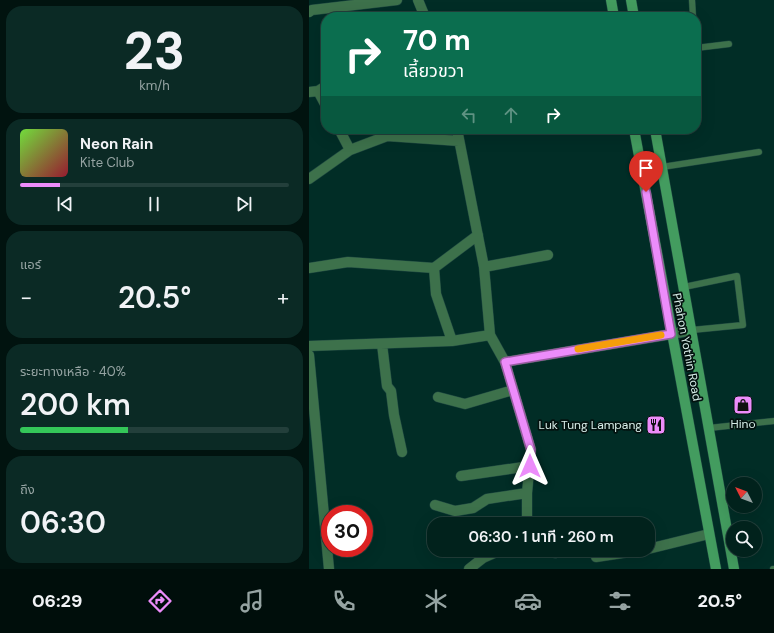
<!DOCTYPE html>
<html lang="th">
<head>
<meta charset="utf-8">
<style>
	body { margin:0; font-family:"DM Sans","Noto Sans Thai",sans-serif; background:#0b2a25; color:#f1f3f6; height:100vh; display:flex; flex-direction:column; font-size:15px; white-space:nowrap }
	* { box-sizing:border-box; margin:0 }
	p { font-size:13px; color:#96a4a3 }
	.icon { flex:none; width:22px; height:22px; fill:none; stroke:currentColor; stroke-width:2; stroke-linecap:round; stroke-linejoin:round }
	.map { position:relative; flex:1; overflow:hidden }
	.sheet { display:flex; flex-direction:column; gap:6px; padding:6px; background:#01130f; width:309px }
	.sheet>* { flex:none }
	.banner { position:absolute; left:12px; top:12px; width:380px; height:122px; border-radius:16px; box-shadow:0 4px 16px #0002,0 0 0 1px #233f3b; background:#0b6e4f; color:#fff; overflow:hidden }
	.needle { width:26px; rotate:312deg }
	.buttons { position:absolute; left:417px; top:477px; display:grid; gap:8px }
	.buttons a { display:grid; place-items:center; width:36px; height:36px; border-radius:50%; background:#01221c; box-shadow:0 4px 16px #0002,0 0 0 1px #233f3b; font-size:20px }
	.speed { position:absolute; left:12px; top:505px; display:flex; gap:8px; font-size:20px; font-weight:700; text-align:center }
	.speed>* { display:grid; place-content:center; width:52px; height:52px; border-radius:50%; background:#01221c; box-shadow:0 4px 16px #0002,0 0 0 1px #233f3b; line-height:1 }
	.speed .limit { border:6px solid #d22; background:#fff; color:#111 }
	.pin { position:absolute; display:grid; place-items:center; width:34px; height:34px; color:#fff; margin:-41px -17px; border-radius:50% 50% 50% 0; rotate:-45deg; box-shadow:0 0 4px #0007 }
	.pin .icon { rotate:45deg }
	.me { position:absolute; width:44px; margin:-22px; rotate:0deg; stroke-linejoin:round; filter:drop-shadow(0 0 3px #0008) }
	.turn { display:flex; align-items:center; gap:14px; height:84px; padding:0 16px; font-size:18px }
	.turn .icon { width:52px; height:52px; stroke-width:2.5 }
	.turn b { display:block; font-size:28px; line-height:34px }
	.lanes { display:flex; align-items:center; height:38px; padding:0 16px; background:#0003; justify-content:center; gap:20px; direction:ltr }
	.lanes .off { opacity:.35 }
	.big { font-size:30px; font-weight:600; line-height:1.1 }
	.sheet .card { flex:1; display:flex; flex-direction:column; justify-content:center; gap:6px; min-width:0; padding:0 14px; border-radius:16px; background:#0b2a25 }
	.sheet .dial { align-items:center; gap:0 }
	.dial b { font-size:52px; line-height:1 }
	.song { display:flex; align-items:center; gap:12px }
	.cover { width:48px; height:48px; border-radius:6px; background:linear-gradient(135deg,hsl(100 70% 55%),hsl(350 70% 35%)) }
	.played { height:4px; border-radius:2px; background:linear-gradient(90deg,#ec8cfa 15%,#233f3b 15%) }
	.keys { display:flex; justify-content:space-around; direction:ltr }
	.heat { display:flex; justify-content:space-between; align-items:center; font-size:22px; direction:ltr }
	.charge { height:6px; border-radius:3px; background:linear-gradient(90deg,#34c759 40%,#233f3b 0) }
	.trip { position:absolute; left:118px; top:517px; width:228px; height:40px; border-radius:16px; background:#01221c; box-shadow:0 4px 16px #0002,0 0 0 1px #233f3b; font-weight:600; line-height:40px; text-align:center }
	.dock { display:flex; height:64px; justify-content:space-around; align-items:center; background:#000e0b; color:#96a4a3 }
	.dock .icon { width:28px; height:28px }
	.dock .on { color:#ec8cfa }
	.dock b { font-size:18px; color:#f1f3f6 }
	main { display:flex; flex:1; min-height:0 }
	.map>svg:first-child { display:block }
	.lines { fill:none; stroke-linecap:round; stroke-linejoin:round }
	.service-casing { stroke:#1f4841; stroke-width:7 }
	.minor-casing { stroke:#1f4841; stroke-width:11 }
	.tertiary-casing { stroke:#1f4841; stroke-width:11 }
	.secondary-casing { stroke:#1f4841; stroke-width:11 }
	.service { stroke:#3d714b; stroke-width:6 }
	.minor { stroke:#3d714b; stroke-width:10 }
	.tertiary { stroke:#3d714b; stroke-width:10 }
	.secondary { stroke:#439c5f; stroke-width:10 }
	.route-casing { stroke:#995ba2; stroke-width:10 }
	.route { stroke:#ec8cfa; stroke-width:7 }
	.slow { stroke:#f59e0b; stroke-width:7 }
	.labels { text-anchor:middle; stroke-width:3.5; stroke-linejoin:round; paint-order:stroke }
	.street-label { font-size:12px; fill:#d7ede8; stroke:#03120f }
	.poi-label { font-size:12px; fill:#d7ede8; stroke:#03120f }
</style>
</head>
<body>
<main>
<section class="sheet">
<div class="card dial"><b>23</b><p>km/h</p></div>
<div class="card">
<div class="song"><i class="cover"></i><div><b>Neon Rain</b><p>Kite Club</p></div></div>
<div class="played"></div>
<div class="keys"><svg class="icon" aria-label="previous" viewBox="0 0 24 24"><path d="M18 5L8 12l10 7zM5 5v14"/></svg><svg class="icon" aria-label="pause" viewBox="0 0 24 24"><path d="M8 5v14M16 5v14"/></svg><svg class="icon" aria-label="next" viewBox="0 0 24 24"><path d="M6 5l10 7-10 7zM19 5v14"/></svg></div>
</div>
<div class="card"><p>แอร์</p>
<div class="heat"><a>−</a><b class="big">20.5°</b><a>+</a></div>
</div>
<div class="card"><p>ระยะทางเหลือ · 40%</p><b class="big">200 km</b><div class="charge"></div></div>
<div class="card"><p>ถึง</p><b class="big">06:30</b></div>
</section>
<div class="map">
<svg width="465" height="569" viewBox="0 0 465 569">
	<rect width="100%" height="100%" fill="#012d26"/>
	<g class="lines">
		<defs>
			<path id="service" d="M 383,0 L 384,17
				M 387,48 L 420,44
				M 353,167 L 450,152
				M 375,287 L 428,276 L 434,325 L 383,330
				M 400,428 L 465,421
				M 464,569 L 465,569"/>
			<path id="minor" d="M 109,0 L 116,17
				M 0,12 L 3,10 L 88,0
				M 9,91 L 17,106
				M 0,92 L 9,91 L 17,86
				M 30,129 L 41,150
				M 148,129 L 175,267 L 181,335 L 196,362 L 222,450 L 218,493 L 218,524
				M 0,179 L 41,150 L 78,136 L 150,141
				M 175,267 L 239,255
				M 0,268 L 39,262 L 125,268 L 169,235
				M 125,268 L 127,294 L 143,341
				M 73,344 L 78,386 L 82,391 L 85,415 L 93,452
				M 0,346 L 143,341 L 181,335
				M 0,355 L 20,569
				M 196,362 L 363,334
				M 129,397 L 156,404 L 204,390
				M 152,476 L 221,466
				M 126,505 L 146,511 L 164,508 L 178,499 L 218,493
				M 339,549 L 400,534
				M 233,550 L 246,553
				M 287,557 L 333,550
				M 160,569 L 174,558 L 192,550"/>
			<path id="tertiary" d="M 363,334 L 383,330"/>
			<path id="secondary" d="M 302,0 L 305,17
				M 322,0 L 325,17
				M 325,129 L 407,569
				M 346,129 L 425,569"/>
		</defs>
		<use href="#service" class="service-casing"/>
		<use href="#minor" class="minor-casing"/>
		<use href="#tertiary" class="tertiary-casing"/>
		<use href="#secondary" class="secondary-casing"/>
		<use href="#service" class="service"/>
		<use href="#minor" class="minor"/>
		<use href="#tertiary" class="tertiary"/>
		<use href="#secondary" class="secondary"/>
	</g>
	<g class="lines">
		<defs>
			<path id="route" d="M 221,466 L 222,450 L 196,362 L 362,334 L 337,192"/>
		</defs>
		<use href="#route" class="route-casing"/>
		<use href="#route" class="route"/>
		<path class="slow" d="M 269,349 L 352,335"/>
	</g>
	<defs>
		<symbol id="shop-square" viewBox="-11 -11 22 22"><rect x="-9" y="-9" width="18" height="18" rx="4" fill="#ec8cfa" stroke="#03120f"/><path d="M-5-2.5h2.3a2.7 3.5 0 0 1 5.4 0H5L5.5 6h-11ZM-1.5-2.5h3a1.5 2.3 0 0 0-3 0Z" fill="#111"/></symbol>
		<symbol id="restaurant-square" viewBox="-11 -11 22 22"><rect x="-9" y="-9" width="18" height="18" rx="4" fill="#ec8cfa" stroke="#03120f"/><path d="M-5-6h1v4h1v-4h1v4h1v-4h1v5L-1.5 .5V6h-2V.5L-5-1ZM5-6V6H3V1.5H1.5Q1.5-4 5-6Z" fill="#111"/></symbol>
	</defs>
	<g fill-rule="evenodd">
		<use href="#shop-square" x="423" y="394" width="22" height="22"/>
		<use href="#restaurant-square" x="336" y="414" width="22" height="22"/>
	</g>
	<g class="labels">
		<g class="street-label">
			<text transform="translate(378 347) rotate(79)" y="4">Phahon Yothin Road</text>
		</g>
		<g class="poi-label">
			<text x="434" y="428">Hino</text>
			<text x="333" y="429" text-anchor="end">Luk Tung Lampang</text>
		</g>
	</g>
</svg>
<div class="buttons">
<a><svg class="needle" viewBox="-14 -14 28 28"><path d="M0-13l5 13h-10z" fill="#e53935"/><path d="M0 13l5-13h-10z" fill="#96a4a3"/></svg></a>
<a><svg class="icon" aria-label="search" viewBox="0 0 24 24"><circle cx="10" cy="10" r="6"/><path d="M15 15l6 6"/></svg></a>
</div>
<div class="speed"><div class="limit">30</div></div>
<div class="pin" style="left:337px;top:192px;background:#d93025"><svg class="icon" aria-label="arrive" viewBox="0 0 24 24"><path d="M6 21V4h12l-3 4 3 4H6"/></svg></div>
<svg class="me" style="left:221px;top:466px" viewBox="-20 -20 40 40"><path d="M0-17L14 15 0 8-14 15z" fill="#ec8cfa" stroke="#fff" stroke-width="4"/></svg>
<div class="trip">06:30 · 1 นาที · 260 m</div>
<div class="banner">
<div class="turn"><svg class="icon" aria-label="right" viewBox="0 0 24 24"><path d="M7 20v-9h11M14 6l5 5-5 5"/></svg><div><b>70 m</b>เลี้ยวขวา</div></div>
<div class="lanes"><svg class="icon off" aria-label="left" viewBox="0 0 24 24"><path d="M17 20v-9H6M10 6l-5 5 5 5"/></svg><svg class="icon off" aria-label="ahead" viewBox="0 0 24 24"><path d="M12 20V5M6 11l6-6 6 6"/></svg><svg class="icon" aria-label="right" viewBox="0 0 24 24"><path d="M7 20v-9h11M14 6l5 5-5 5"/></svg></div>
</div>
</div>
</main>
<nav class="dock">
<b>06:29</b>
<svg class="icon on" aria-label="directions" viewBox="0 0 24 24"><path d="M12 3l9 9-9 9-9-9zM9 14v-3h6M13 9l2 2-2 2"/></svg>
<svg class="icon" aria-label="music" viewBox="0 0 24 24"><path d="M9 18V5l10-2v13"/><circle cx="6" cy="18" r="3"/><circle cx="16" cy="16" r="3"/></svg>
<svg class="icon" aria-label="phone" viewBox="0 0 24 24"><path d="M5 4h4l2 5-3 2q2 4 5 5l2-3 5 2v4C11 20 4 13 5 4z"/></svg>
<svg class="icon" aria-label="climate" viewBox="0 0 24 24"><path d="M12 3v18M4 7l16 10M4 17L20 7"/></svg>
<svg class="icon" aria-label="car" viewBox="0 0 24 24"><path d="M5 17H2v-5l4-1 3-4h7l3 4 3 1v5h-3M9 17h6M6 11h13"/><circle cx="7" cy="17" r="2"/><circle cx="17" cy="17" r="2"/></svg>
<svg class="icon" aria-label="filters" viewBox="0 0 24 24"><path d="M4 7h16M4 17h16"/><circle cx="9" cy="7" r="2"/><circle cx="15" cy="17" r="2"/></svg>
<b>20.5°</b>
</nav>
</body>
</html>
